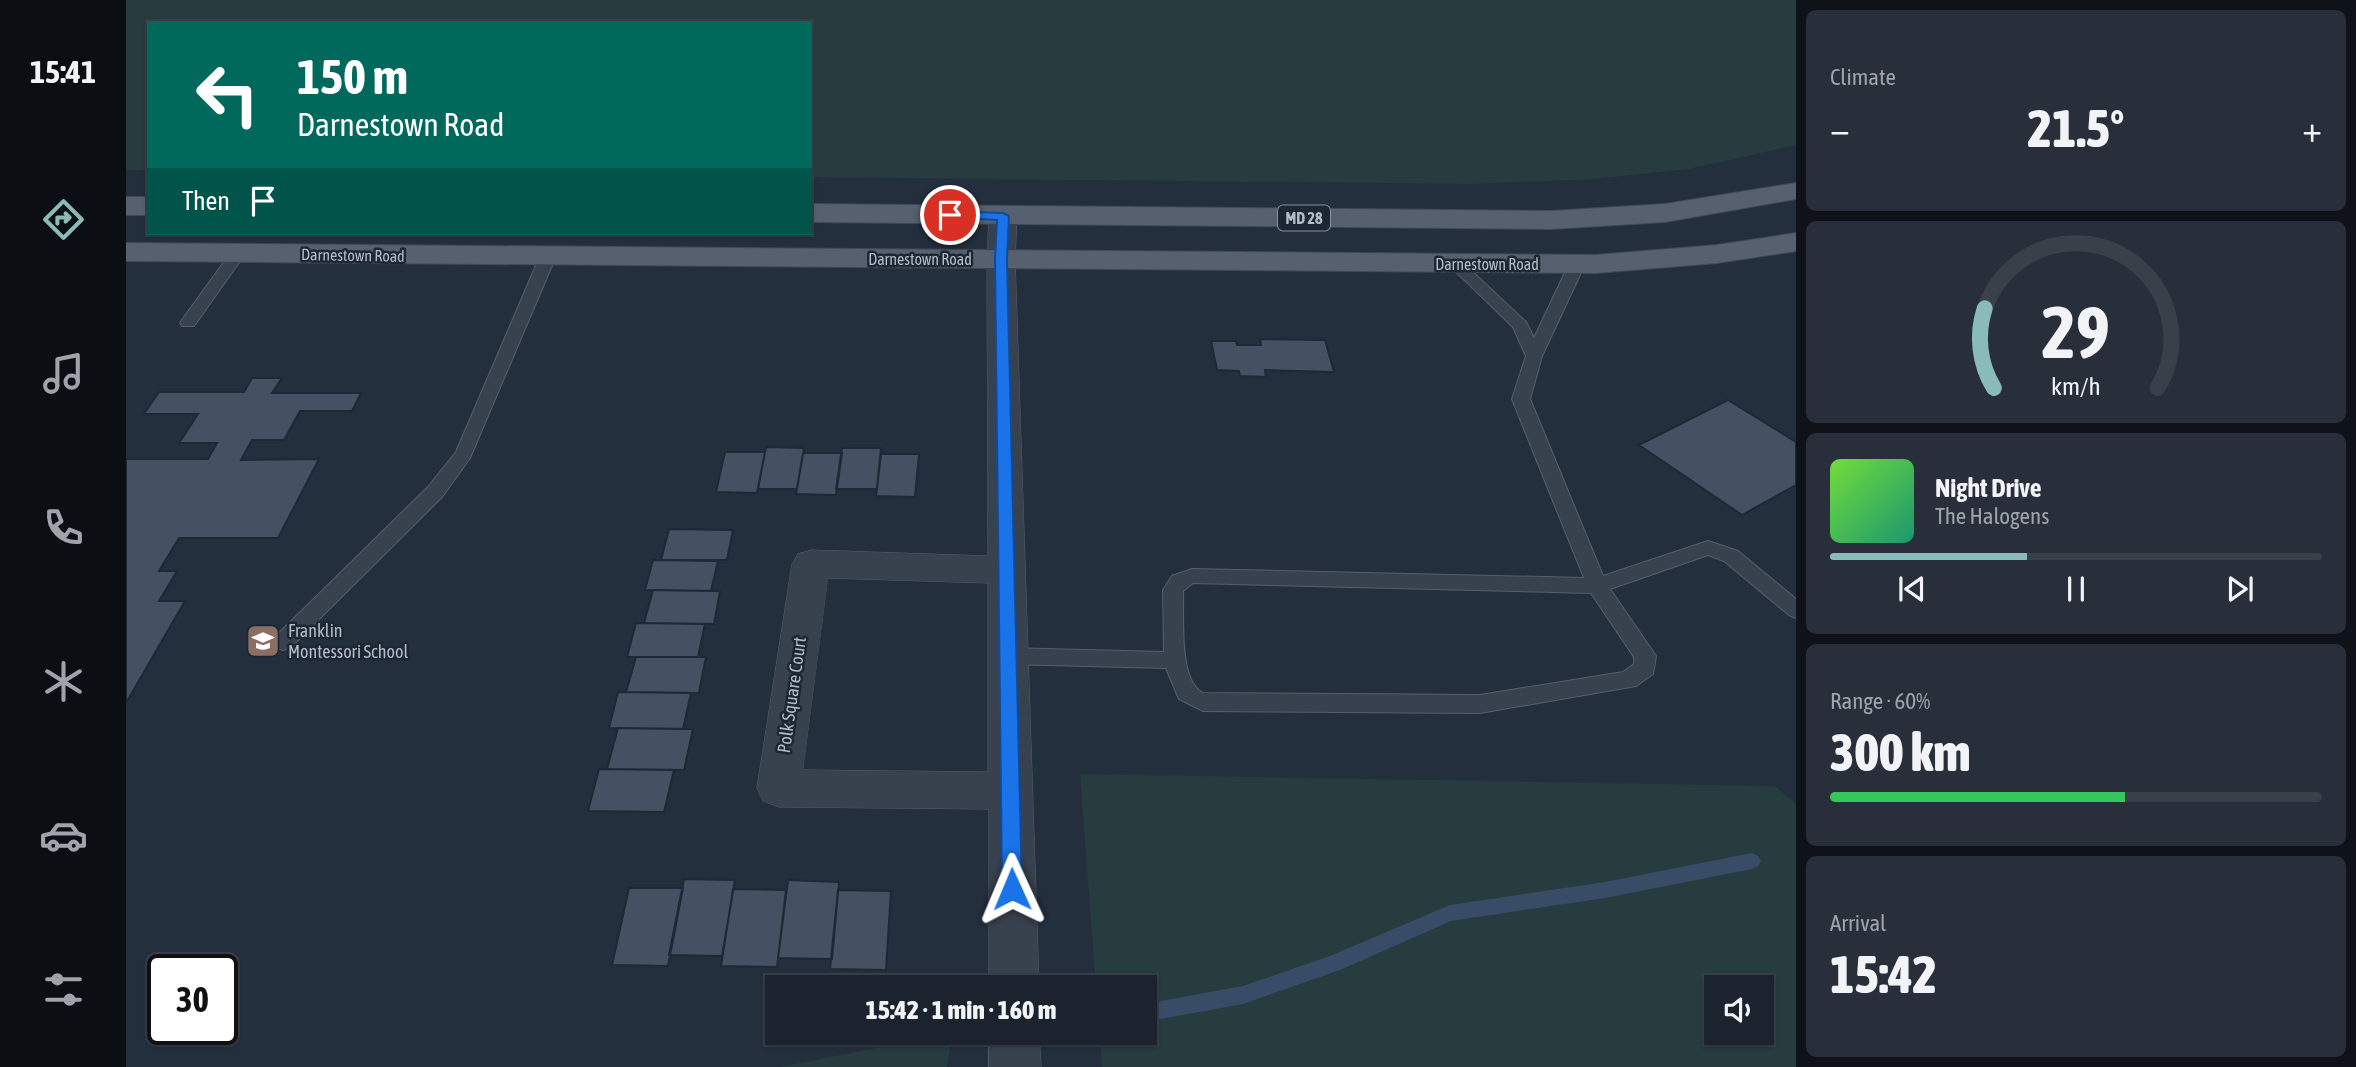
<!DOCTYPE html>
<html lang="en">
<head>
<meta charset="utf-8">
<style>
	body { margin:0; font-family:"Asap Condensed",sans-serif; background:#282f3a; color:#f1f3f6; height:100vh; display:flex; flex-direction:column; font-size:26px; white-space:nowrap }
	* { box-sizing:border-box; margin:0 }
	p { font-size:23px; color:#a0a4aa }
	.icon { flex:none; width:38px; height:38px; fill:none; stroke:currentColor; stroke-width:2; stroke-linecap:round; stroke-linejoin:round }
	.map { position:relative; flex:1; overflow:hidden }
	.drawer { display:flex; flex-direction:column; gap:10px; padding:10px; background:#0f1319; width:560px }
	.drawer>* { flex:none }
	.top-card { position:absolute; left:21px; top:21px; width:665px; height:214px; border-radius:0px; box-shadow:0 2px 5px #0004,0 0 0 2px #39404a; background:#00695c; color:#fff; overflow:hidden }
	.fabs { position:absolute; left:1578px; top:975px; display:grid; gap:14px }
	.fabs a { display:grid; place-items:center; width:70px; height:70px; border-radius:0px; background:#1b232e; box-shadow:0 2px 5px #0004,0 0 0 2px #39404a; font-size:35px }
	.speed { position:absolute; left:21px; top:954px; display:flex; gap:14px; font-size:35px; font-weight:700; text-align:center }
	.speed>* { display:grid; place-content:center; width:91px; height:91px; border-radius:50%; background:#1b232e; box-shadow:0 2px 5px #0004,0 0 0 2px #39404a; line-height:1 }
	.speed .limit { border:4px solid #111; border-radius:10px; background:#fff; color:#111 }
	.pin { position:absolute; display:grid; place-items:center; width:60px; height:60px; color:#fff; margin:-30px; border:4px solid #fff; border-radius:50%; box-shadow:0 2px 7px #0007 }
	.me { position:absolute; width:77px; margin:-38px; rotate:359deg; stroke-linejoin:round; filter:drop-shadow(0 0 5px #0008) }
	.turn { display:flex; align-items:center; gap:24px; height:147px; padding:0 35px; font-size:32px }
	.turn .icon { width:91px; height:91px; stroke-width:2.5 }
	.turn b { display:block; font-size:49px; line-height:60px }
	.then { display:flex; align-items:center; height:66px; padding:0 35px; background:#0003; gap:14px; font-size:26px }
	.big { font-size:52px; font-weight:800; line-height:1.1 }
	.drawer .widget { flex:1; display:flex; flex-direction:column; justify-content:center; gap:10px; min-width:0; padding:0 24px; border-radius:10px; background:#282f3a }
	.drawer .dial { align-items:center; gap:0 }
	.dial svg { height:182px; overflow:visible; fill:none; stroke:#39404a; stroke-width:7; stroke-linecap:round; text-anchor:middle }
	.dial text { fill:#f1f3f6; stroke:none }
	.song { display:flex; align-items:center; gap:21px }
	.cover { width:84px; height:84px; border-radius:10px; background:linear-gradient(135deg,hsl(100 70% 55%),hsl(160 70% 35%)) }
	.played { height:7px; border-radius:4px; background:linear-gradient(90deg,#8bbbb9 40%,#39404a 40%) }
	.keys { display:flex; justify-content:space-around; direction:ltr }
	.heat { display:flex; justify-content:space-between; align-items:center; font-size:38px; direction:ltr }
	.charge { height:10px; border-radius:5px; background:linear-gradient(90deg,#34c759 60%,#39404a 0) }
	.trip { position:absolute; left:639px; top:975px; width:392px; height:70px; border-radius:0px; background:#1b232e; box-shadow:0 2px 5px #0004,0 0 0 2px #39404a; font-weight:800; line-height:70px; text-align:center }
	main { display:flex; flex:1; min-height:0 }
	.tab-bar { display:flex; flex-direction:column; width:126px; justify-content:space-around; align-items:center; background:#0b0e12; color:#a0a4aa }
	.tab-bar .icon { width:49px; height:49px }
	.tab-bar .selected { color:#8bbbb9 }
	.tab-bar b { font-size:32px; color:#f1f3f6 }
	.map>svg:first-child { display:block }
	.green { fill:#263c3f; fill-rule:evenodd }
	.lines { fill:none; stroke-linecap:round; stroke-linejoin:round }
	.stream { fill:#394c67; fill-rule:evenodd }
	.building { fill:#455162; stroke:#1f2835; stroke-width:2 }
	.service-casing { stroke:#565f6c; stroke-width:2 }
	.minor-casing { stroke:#565f6c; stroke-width:1 }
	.primary-casing { stroke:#414a57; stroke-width:2 }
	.service { fill:#38414e; fill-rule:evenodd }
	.minor { fill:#38414e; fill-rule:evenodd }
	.primary { fill:#56606e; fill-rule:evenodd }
	.route { fill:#1a73e8; stroke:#114b97; stroke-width:2 }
	.labels { text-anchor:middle; stroke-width:5; stroke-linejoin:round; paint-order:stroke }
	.shield { fill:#1d2633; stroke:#878f9c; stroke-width:2 }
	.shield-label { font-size:16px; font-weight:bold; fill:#b4bcc9 }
	.far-street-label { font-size:16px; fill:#b4bcc9; stroke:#1d2633 }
	.poi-label { font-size:18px; fill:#b4bcc9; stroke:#1d2633; text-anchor:start }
	.street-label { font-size:18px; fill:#b4bcc9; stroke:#1d2633 }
</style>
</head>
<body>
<main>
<nav class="tab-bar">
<b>15:41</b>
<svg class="icon selected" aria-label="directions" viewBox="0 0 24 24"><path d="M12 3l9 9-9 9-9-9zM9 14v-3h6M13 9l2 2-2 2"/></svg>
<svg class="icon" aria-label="music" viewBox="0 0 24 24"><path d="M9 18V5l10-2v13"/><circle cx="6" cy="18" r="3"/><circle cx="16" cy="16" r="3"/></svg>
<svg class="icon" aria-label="phone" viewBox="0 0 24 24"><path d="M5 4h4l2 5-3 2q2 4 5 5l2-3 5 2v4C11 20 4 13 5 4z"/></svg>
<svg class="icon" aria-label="climate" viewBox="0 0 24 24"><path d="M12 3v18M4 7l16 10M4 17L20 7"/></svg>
<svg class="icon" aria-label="car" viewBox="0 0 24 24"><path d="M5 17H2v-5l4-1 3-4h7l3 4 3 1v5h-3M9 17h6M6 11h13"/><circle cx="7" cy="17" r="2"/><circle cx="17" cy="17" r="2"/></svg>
<svg class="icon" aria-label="filters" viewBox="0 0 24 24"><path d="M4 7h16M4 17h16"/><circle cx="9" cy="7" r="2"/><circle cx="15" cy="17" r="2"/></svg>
</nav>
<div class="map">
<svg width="1670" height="1067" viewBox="0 0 1670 1067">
	<rect width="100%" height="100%" fill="#242f3e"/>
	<path class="green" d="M 0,0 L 1670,0 L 1670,145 L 1563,169 L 1467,179 L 1347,184 L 684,177 L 684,23 L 23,23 L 23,170 L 0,170 Z
		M 954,774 L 1649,786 L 1670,804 L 1670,1067 L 976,1067 L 974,1033 L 1018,1032 L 1018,987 L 970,987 ZM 1591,987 L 1636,987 L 1636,1032 L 1591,1032 Z
		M 826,1033 L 821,1067 L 654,1067 Z"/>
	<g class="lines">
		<path class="stream" d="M 1626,853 L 1632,856 L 1635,861 L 1632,866 L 1626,869 L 1479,898 L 1325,921 L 1214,970 L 1117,1004 L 1018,1022 L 1018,1004 L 1117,986 L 1204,956 L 1324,905 L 1479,882 Z"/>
	</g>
	<path class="building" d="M 1134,339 L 1199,340 L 1208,372 L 1139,370 L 1140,377 L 1114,376 L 1113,371 L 1091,370 L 1085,341 L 1110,341 L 1111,345 L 1135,345 Z
		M 126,378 L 156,378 L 146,393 L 235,393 L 226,411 L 174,411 L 158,440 L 126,440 L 115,460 L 193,459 L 152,538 L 53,538 L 33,571 L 51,571 L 33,601 L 59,601 L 0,703 L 0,459 L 82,459 L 91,443 L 53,443 L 72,414 L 18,414 L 33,392 L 118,392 Z
		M 1602,400 L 1670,442 L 1670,485 L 1616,515 L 1513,445 Z
		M 640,447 L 678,448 L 671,489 L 632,489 Z
		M 716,448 L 755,448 L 751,489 L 710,489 Z
		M 599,452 L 639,452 L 631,493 L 590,492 Z
		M 677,453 L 716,453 L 710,495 L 670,494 Z
		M 755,454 L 793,454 L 789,497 L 750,496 Z
		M 543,529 L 607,530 L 601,560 L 535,560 Z
		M 527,560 L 592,561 L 585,591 L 519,590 Z
		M 527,590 L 594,591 L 588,624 L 518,623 Z
		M 510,623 L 579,624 L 572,657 L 501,657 Z
		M 510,657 L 580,657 L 573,693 L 500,692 Z
		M 492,692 L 565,693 L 557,729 L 483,728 Z
		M 492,728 L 567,729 L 558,770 L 481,769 Z
		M 473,769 L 548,770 L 538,812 L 462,811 Z
		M 558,879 L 609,880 L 596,956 L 543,955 Z
		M 662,880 L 713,882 L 706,959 L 652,958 Z
		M 503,888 L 557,888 L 542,966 L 486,965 Z
		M 607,889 L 660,890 L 651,967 L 595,966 Z
		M 712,890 L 765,891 L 760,970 L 704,969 Z"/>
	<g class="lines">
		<defs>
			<path id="service" d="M 111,249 L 119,254 L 68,326 L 56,326 L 54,323 L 56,320 L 106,251 Z
				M 422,251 L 430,256 L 344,458 L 316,497 L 164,648 L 157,650 L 150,648 L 147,642 L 150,636 L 302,487 L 330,452 L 414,256 Z
				M 1451,259 L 1459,264 L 1416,356 L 1404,399 L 1477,576 L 1582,541 L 1612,551 L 1670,599 L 1670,618 L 1663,615 L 1598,561 L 1582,555 L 1484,589 L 1530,656 L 1527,674 L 1510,686 L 1354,713 L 1077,711 L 1053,699 L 1040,668 L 880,664 L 873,662 L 869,656 L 873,650 L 880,648 L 1038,652 L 1037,590 L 1046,576 L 1066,569 L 1458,578 L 1386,399 L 1400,356 L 1387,327 L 1323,265 L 1331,260 L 1336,262 L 1400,322 L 1408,338 L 1443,264 ZM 1067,583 L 1465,593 L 1508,657 L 1508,664 L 1497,672 L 1354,695 L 1077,693 C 1052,681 1058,616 1057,591 Z"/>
			<path id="minor" d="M 877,208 L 887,210 L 891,216 L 889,259 L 913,987 L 863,987 L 863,809 L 653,807 L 637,801 L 631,788 L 666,564 L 672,554 L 685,550 L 862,556 L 861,259 L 863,216 L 867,210 ZM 702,578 L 862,583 L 862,772 L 677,770 Z
				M 863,1032 L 913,1032 L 915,1067 L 863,1067 Z"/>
			<path id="primary" d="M 1670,183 L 1670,199 L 1539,222 L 1425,229 L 684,222 L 684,204 L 1425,211 L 1539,204 Z
				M 0,197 L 23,197 L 23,215 L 0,215 Z
				M 1670,233 L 1670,251 L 1591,263 L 1470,273 L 0,261 L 0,243 L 1470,255 L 1591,245 Z"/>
		</defs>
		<use href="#service" class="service-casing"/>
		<use href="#minor" class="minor-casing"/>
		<use href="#primary" class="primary-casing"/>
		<use href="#service" class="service"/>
		<use href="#minor" class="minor"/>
		<use href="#primary" class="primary"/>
	</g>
	<path class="route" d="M 824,211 L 877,213 L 883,216 L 881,259 L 896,889 L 893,895 L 886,898 L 878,895 L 876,889 L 869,259 L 871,220 L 820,217 L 820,212 Z"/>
	<defs>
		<symbol id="school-square" viewBox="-11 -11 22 22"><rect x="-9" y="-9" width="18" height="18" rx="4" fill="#8d6e63" stroke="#1d2633"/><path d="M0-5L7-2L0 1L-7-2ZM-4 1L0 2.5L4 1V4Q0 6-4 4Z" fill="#fff"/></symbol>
	</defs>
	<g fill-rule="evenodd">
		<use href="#school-square" x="118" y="622" width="38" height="38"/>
	</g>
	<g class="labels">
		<rect class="shield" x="1152" y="205.5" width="52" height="25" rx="5"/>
		<g class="shield-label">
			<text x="1178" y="224">MD 28</text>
		</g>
		<g class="far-street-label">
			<text transform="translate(227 255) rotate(1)" y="6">Darnestown Road</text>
			<text x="794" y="265">Darnestown Road</text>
			<text x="1361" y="270">Darnestown Road</text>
		</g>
		<g class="poi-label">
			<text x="162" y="637">Franklin<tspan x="162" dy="21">Montessori School</tspan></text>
		</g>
		<g class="street-label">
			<text transform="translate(666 695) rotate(-82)" y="6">Polk Square Court</text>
		</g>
	</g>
</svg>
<div class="fabs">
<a><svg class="icon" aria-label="sound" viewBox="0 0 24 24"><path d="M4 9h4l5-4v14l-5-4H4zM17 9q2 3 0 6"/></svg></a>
</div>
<div class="speed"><div class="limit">30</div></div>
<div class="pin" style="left:824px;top:215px;background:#d93025"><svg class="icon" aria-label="arrive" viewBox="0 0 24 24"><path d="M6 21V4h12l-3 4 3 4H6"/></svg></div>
<svg class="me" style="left:886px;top:889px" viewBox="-20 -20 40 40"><path d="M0-17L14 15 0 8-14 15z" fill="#1a73e8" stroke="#fff" stroke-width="4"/></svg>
<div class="trip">15:42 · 1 min · 160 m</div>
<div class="top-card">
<div class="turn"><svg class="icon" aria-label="left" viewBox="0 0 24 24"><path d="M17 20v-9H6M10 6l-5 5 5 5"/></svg><div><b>150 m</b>Darnestown Road</div></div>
<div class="then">Then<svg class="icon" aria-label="arrive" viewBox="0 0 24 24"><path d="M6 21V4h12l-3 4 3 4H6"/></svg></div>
</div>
</div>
<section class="drawer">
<div class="widget"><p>Climate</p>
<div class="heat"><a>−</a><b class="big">21.5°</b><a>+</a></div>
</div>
<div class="widget dial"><svg viewBox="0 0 100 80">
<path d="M14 69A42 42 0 1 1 86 69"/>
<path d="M14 69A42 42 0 0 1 10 34" stroke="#8bbbb9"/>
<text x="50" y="56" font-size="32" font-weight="700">29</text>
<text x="50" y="72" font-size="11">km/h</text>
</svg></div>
<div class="widget">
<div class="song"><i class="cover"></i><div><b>Night Drive</b><p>The Halogens</p></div></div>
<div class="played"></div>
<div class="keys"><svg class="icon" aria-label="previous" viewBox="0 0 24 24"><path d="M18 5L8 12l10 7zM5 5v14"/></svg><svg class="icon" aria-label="pause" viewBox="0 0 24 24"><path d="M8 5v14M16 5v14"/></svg><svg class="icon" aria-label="next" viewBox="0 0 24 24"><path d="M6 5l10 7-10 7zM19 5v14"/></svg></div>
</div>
<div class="widget"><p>Range · 60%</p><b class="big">300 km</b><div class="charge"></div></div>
<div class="widget"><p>Arrival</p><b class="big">15:42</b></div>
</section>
</main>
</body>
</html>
